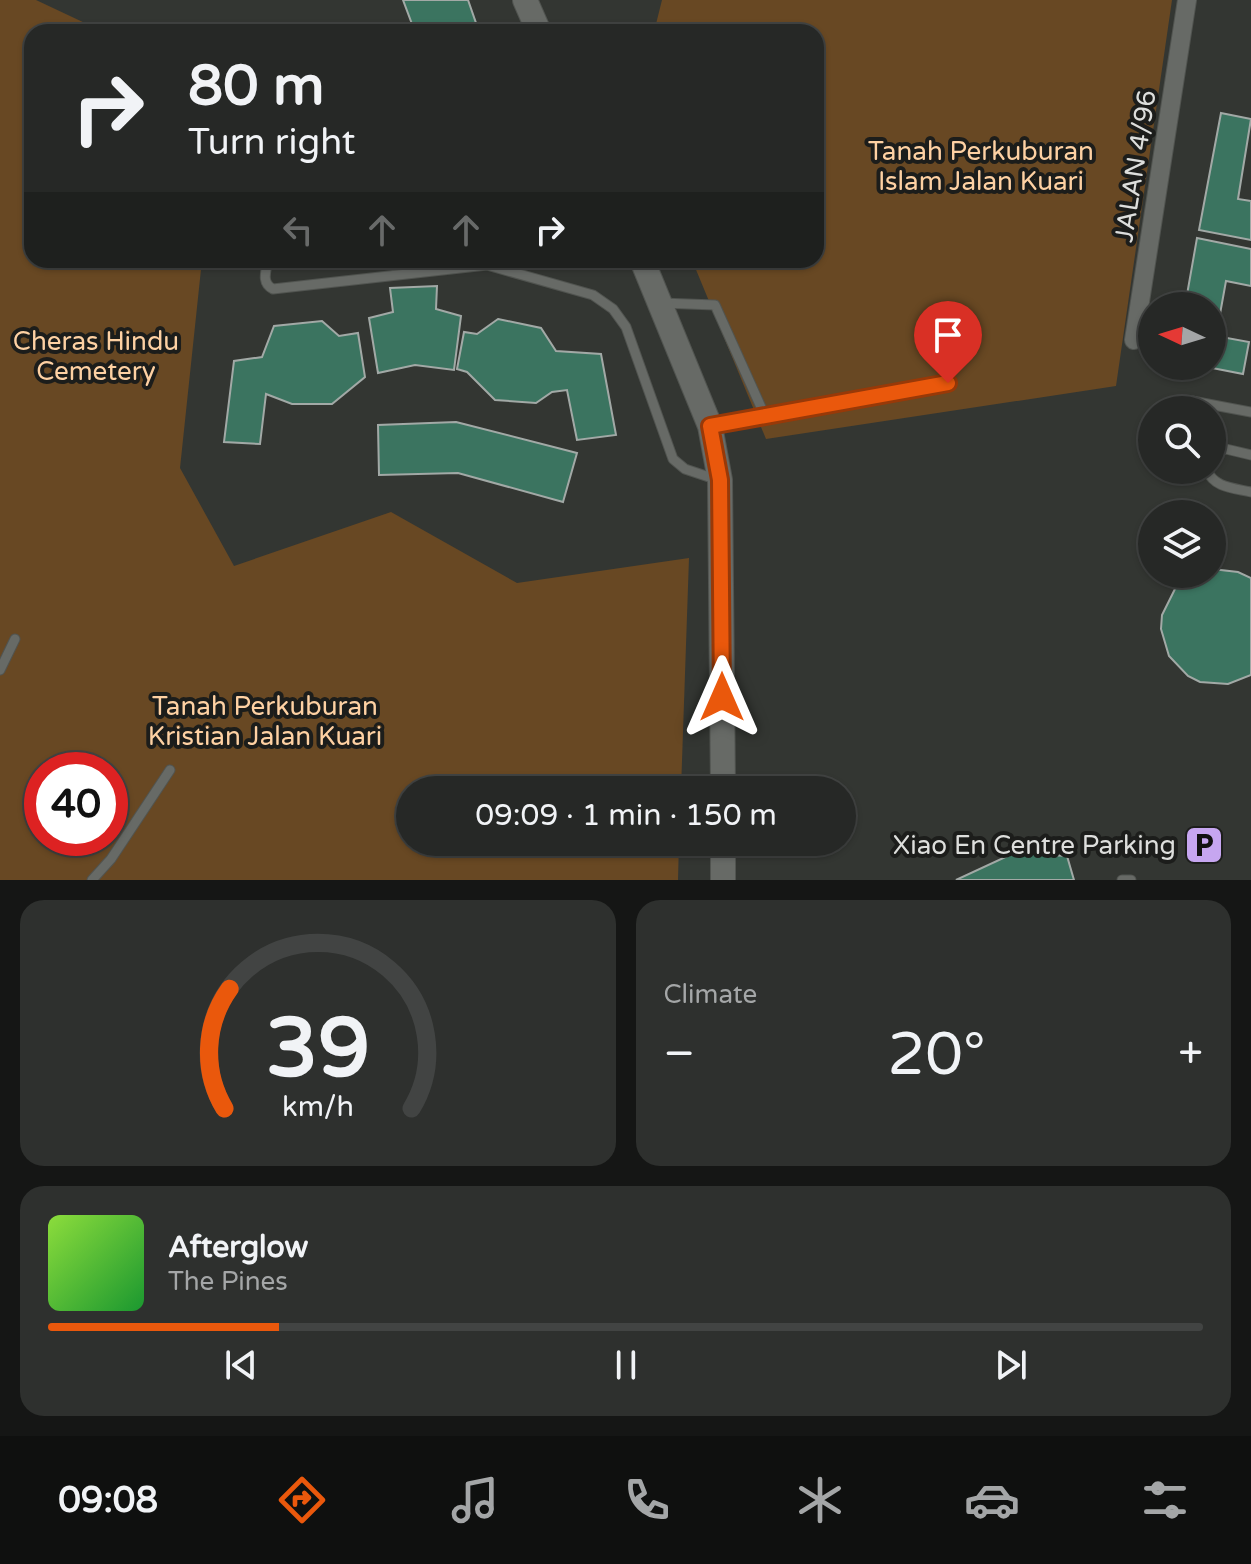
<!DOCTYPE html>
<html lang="en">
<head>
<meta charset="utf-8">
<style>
	body { margin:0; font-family:"Varela Round",sans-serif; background:#2e302e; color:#f1f3f6; height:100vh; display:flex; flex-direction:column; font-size:30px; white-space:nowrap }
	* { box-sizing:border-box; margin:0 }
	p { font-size:26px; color:#a4a6a7 }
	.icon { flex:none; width:44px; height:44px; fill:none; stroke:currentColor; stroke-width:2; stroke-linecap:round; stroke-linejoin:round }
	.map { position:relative; height:880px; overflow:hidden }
	.sheet { display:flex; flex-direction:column; gap:20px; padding:20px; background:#151615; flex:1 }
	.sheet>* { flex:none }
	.guide { position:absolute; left:24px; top:24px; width:800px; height:244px; border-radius:24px; box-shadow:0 2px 6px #0004,0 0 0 2px #424443; background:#262826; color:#f1f3f6; overflow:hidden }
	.needle { width:52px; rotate:274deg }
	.controls { position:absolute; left:1138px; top:292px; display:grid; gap:16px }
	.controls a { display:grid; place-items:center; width:88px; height:88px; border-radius:50%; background:#262826; box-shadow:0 2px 6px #0004,0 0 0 2px #424443; font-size:40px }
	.speed { position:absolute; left:24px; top:752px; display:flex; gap:16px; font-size:40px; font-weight:700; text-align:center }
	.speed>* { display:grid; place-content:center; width:104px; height:104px; border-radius:50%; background:#262826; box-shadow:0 2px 6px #0004,0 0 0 2px #424443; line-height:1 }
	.speed .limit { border:12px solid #d22; background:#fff; color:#111 }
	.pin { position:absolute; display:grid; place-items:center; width:68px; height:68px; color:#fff; margin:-82px -34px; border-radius:50% 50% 50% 0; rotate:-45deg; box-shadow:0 0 8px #0007 }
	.pin .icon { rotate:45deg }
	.me { position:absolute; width:88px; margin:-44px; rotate:0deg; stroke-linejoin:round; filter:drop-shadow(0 0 6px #0008) }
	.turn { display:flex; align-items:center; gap:28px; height:168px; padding:0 32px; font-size:36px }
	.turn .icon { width:104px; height:104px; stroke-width:2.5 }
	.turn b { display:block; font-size:56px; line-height:68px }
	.lanes { display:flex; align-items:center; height:76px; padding:0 32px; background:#0003; justify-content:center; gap:40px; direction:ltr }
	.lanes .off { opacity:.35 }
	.big { font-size:60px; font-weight:600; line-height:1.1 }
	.sheet .tile { flex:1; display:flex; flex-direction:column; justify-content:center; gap:12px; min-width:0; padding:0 28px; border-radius:24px; background:#2e302e }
	.sheet .dial { align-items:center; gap:0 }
	.dial svg { height:208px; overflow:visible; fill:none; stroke:#424443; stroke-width:7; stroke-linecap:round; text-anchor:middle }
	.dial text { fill:#f1f3f6; stroke:none }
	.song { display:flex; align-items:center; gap:24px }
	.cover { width:96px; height:96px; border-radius:12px; background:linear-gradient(135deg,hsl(90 70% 55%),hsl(130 70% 35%)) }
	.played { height:8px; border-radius:4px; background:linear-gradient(90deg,#ea580c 20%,#424443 20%) }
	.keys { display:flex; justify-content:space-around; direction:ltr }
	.heat { display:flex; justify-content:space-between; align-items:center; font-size:44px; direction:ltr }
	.sheet .tiles { flex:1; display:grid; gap:20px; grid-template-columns:1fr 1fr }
	.tile:last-child { grid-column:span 2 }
	.trip { position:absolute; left:396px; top:776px; width:460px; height:80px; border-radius:40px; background:#262826; box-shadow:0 2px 6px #0004,0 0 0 2px #424443; font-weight:600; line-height:80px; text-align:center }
	.tabs { display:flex; height:128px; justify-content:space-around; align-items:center; background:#0f100f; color:#a4a6a7 }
	.tabs .icon { width:56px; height:56px }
	.tabs .active { color:#ea580c }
	.tabs b { font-size:36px; color:#f1f3f6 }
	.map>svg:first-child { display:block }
	.green { fill:#684823; fill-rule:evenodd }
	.building { fill:#3b7460; stroke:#a2a9a6; stroke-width:2 }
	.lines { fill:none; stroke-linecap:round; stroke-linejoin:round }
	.service-casing { stroke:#515450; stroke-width:11 }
	.minor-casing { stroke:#515450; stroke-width:20 }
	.tertiary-casing { stroke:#515450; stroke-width:26 }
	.service { stroke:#676a66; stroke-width:9 }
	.minor { stroke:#676a66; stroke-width:18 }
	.tertiary { stroke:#676a66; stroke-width:24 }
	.route-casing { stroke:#983908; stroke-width:20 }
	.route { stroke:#ea580c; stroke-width:14 }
	.labels { text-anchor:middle; stroke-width:8; stroke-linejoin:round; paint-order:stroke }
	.park-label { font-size:26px; fill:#fed1a3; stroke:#1c1d1b }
	.street-label { font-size:26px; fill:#dddedc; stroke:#1c1d1b }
	.poi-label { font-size:26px; fill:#dddedc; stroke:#1c1d1b; text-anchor:end }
</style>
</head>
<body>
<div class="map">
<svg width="1251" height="880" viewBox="0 0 1251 880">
	<rect width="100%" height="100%" fill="#333632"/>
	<path class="green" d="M 0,0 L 36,0 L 104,32 L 32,32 L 32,260 L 202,260 L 180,468 L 234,566 L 391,512 L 517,583 L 689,558 L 681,790 L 410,790 L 410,842 L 679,842 L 678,880 L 0,880 ZM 42,770 L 110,770 L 110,838 L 42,838 Z
		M 662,0 L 1172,0 L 1116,386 L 766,439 L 692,260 L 816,260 L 816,32 L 654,32 Z"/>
	<path class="building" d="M 403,0 L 468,0 L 476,23 L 451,32 L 415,32 Z
		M 1221,113 L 1251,119 L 1238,199 L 1251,201 L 1251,240 L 1199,230 Z
		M 1197,238 L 1251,249 L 1251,286 L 1226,281 L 1216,336 L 1249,342 L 1243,374 L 1202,366 L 1212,366 L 1212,306 L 1185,306 Z
		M 437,286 L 436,309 L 461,316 L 454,370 L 415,365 L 378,373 L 369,318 L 393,312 L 390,288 Z
		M 498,319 L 541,328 L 556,351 L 601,354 L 616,435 L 577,440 L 567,390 L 552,392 L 536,403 L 495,400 L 467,372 L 457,369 L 464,332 L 477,334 Z
		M 322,321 L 339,336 L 358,333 L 365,377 L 332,404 L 292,404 L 266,394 L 260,444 L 224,442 L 234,361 L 262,357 L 274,326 Z
		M 456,422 L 577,453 L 563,502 L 458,473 L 379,475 L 378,425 Z
		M 1212,569 L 1238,572 L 1251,578 L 1251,675 L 1228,684 L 1200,682 L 1188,676 L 1169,656 L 1161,629 L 1162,615 L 1175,589 L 1195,574 L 1212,574 Z
		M 1014,853 L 1067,856 L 1074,880 L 956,880 Z"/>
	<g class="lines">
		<defs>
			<path id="service" d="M 514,32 L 532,24
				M 268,260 C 266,271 261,283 273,289 L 487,265 L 593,295 L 613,309 L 626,327 L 673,459 L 685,469 L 715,479
				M 661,303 L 715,305 L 765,416
				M 1192,401 L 1251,412
				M 713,425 L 948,383
				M 1212,452 L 1226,449 L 1251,455
				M 1207,470 C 1214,488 1234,488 1251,492
				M 0,670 L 15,639
				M 92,880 L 111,859 L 170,770
				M 1122,880 L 1131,880"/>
			<path id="minor" d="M 1134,340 L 1187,0"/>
			<path id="tertiary" d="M 525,0 L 539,32
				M 642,260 L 710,426 L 720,480 L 723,790
				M 723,842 L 723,880"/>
		</defs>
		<use href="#service" class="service-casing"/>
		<use href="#minor" class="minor-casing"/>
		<use href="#tertiary" class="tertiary-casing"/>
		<use href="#service" class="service"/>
		<use href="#minor" class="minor"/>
		<use href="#tertiary" class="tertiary"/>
	</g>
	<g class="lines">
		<defs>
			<path id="route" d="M 722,697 L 720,480 L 710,426 L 948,383"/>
		</defs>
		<use href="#route" class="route-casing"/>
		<use href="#route" class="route"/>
	</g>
	<defs>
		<symbol id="parking-square" viewBox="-11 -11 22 22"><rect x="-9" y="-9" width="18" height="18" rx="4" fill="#c6a6f0" stroke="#1c1d1b"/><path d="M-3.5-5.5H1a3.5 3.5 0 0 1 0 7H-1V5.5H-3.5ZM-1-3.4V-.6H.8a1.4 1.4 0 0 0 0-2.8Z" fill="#111"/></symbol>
	</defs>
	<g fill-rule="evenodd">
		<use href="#parking-square" x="1182" y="823" width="44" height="44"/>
	</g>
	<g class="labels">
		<g class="park-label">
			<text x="981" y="160">Tanah Perkuburan<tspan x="981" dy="30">Islam Jalan Kuari</tspan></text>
			<text x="96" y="350">Cheras Hindu<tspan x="96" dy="30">Cemetery</tspan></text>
			<text x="265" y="715">Tanah Perkuburan<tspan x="265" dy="30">Kristian Jalan Kuari</tspan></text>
		</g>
		<g class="street-label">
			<text transform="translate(1135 166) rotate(-81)" y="9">JALAN 4/96</text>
		</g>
		<g class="poi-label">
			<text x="1176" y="854">Xiao En Centre Parking</text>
		</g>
	</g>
</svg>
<div class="controls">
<a><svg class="needle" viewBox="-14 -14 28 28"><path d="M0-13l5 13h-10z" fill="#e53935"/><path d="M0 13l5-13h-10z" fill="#a4a6a7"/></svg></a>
<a><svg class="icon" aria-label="search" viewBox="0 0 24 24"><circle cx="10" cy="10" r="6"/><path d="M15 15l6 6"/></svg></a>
<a><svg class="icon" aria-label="layers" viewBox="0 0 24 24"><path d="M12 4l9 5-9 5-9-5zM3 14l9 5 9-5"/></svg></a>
</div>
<div class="speed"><div class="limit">40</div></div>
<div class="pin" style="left:948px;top:383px;background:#d93025"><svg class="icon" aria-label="arrive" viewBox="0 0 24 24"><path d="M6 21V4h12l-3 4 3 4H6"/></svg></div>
<svg class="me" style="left:722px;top:697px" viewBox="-20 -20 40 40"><path d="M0-17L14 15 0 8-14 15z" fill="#ea580c" stroke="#fff" stroke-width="4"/></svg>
<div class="trip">09:09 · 1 min · 150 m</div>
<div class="guide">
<div class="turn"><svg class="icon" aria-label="right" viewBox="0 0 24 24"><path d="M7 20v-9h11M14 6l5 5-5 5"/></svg><div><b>80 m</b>Turn right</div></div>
<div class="lanes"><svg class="icon off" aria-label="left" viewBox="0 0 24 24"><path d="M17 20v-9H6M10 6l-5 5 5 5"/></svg><svg class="icon off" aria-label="ahead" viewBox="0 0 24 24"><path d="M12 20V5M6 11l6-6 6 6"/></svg><svg class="icon off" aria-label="ahead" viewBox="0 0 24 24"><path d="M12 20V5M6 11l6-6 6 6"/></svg><svg class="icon" aria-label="right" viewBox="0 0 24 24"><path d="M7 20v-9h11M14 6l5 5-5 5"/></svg></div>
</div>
</div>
<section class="sheet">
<div class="tiles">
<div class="tile dial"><svg viewBox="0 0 100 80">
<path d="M14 69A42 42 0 1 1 86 69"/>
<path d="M14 69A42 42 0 0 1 16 23" stroke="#ea580c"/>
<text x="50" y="56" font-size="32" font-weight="700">39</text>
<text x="50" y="72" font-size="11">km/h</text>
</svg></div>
<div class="tile"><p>Climate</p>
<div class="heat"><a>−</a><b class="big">20°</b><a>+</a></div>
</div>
<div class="tile">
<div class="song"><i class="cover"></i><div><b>Afterglow</b><p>The Pines</p></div></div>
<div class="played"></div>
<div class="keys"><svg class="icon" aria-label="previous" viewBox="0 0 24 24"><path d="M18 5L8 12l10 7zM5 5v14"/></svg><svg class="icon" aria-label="pause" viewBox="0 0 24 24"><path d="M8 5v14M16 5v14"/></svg><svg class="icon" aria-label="next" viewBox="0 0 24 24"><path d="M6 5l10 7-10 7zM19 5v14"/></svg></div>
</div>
</div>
</section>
<nav class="tabs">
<b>09:08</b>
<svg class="icon active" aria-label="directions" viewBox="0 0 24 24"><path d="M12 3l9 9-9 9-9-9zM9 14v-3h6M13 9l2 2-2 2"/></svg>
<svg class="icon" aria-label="music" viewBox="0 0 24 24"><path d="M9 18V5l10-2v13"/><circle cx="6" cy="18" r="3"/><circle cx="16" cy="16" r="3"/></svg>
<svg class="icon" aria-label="phone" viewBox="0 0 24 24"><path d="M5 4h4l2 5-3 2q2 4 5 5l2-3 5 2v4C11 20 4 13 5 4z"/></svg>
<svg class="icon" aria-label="climate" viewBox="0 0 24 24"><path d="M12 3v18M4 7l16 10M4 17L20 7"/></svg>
<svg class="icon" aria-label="car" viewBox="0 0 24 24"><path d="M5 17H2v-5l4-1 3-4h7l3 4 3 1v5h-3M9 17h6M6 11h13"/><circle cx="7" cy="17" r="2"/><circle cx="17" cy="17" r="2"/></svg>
<svg class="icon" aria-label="filters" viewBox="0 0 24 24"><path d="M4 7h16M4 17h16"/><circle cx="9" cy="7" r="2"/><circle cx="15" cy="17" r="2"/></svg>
</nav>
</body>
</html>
